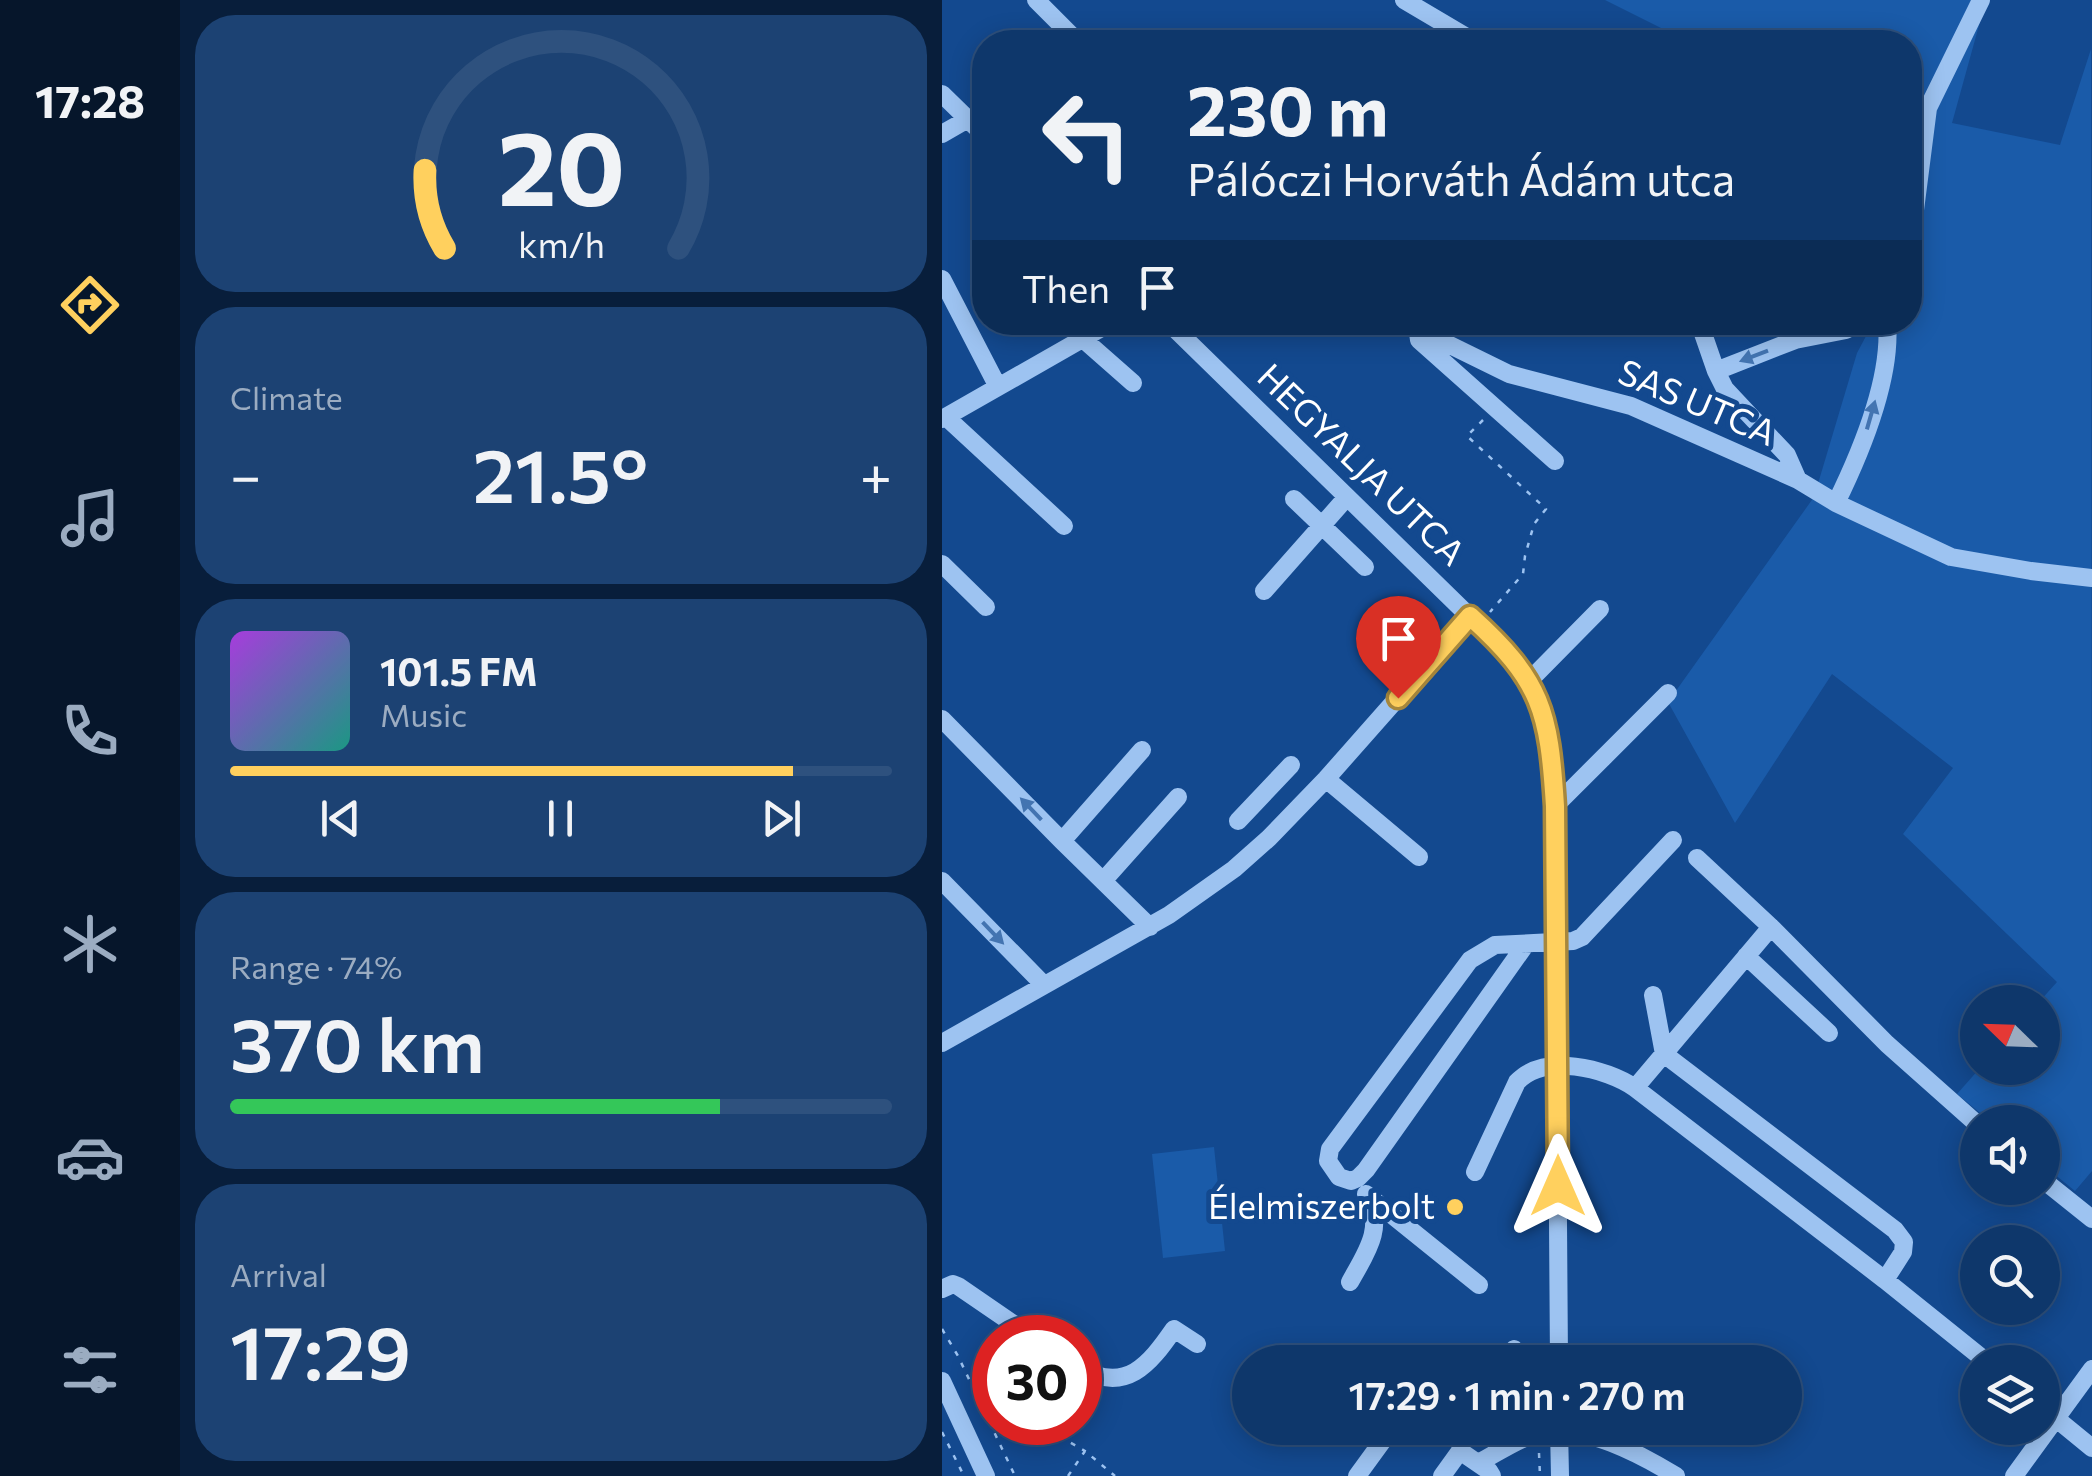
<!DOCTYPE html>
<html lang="en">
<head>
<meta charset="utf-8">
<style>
	body { margin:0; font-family:Commissioner,sans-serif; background:#1c4273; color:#f1f3f6; height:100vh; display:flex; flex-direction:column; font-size:38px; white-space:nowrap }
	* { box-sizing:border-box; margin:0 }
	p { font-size:32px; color:#9bacc1 }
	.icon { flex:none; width:55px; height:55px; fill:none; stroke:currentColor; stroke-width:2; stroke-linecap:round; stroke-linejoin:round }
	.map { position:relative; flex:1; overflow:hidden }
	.drawer { display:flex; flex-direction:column; gap:15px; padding:15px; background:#081e3b; width:762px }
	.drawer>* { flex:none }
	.top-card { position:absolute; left:30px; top:30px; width:950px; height:305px; border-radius:40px; box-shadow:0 5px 25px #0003,0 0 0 2px #2e517e; background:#0e376b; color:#f1f3f6; overflow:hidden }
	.needle { width:65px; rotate:293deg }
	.fabs { position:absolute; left:1018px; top:985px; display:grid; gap:20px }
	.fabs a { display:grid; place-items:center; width:100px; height:100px; border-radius:50%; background:#0e376b; box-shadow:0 5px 25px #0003,0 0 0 2px #2e517e; font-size:50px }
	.speed { position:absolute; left:30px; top:1315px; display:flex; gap:20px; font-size:50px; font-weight:700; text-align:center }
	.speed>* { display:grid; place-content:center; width:130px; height:130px; border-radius:50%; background:#0e376b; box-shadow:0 5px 25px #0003,0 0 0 2px #2e517e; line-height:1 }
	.speed .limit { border:15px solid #d22; background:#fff; color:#111 }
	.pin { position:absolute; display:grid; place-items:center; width:85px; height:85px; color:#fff; margin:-102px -42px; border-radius:50% 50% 50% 0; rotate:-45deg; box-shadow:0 0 10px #0007 }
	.pin .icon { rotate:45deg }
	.me { position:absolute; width:110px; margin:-55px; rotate:0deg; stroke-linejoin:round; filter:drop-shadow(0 0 8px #0008) }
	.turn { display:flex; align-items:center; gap:35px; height:210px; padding:0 50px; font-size:45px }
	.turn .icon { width:130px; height:130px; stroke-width:2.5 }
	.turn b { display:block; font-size:70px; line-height:85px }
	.then { display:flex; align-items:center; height:95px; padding:0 50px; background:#0003; gap:20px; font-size:38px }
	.big { font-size:75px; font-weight:600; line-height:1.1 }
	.drawer .tile { flex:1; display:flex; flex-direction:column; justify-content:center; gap:15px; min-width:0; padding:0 35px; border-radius:40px; background:#1c4273 }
	.drawer .dial { align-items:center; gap:0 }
	.dial svg { height:260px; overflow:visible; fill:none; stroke:#2e517e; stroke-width:7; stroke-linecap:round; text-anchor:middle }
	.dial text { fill:#f1f3f6; stroke:none }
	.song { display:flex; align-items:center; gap:30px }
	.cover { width:120px; height:120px; border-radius:15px; background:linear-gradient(135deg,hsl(280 70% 55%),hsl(170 70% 35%)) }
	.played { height:10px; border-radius:5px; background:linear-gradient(90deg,#ffd05e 85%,#2e517e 85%) }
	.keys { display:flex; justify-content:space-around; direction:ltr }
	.heat { display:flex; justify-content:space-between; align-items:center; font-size:55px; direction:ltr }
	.charge { height:15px; border-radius:8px; background:linear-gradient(90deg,#34c759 74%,#2e517e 0) }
	.trip { position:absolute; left:290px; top:1345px; width:570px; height:100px; border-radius:50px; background:#0e376b; box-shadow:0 5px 25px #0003,0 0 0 2px #2e517e; font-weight:600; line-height:100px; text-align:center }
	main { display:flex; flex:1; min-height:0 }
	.dock { display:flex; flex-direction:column; width:180px; justify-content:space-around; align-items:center; background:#06162b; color:#9bacc1 }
	.dock .icon { width:70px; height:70px }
	.dock .current { color:#ffd05e }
	.dock b { font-size:45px; color:#f1f3f6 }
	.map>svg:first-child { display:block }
	.green { fill:#1a5ba9 }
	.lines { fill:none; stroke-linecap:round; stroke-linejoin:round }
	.path { stroke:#9dc3f1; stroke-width:2.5; stroke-dasharray:5 8; stroke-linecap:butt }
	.minor { stroke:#9dc3f1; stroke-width:18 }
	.oneway { fill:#4374b1 }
	.route-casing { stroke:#a6873d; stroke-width:25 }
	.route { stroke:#ffd05e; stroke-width:18 }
	.poi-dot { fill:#ffd05e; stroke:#13498f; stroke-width:4 }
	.labels { text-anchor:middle; stroke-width:10; stroke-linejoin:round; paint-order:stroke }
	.street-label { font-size:35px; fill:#fff; stroke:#13498f }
	.poi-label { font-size:35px; fill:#fff; stroke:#13498f; text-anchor:end }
</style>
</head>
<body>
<main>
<nav class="dock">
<b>17:28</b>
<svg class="icon current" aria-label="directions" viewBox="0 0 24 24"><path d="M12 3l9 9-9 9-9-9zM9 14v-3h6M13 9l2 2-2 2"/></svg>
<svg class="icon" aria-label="music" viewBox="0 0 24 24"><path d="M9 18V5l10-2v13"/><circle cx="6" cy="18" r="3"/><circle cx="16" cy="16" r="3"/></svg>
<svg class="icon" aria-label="phone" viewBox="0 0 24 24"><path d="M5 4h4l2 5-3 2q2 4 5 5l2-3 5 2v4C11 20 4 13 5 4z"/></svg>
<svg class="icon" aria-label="climate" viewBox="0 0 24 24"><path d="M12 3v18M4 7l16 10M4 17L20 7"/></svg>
<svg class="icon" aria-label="car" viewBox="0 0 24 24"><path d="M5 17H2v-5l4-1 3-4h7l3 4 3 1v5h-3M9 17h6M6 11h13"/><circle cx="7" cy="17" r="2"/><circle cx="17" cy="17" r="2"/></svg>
<svg class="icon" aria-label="filters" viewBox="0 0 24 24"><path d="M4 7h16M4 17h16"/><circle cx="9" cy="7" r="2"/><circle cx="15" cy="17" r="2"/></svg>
</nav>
<section class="drawer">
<div class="tile dial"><svg viewBox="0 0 100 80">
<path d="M14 69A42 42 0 1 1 86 69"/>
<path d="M14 69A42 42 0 0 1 8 45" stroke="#ffd05e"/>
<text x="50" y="56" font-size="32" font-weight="700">20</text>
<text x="50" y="72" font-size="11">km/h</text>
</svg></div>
<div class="tile"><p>Climate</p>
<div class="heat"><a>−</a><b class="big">21.5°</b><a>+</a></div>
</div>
<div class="tile">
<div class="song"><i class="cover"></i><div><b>101.5 FM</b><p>Music</p></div></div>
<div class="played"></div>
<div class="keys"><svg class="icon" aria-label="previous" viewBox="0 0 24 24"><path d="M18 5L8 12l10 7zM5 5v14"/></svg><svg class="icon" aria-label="pause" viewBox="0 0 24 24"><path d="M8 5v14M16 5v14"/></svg><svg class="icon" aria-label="next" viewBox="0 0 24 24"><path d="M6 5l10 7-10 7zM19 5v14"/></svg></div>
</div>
<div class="tile"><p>Range · 74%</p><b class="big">370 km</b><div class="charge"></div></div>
<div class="tile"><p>Arrival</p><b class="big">17:29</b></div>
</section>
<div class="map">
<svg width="1150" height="1476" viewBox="0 0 1150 1476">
	<rect width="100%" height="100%" fill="#13498f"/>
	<path class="green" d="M 663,0 L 1044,0 L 1010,123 L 1118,145 L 1149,49 L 1150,1171 L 1133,1191 L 1100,1164 L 1100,1122 L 1049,1122 L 1015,1094 L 1038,1068 L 1100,1068 L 1100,1002 L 1097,1002 L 1115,982 L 961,834 L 1011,768 L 890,674 L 793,823 L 726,702 L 872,497 L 915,353 L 931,323 L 968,322 L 968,233 L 990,120 L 968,118 L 968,42 L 729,42 L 725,31 Z
		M 272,1147 L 283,1251 L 221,1258 L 210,1154 Z"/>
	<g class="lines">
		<path class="path" d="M 541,420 L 525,436 L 604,509 L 592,524 L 583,556 L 581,574 L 548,612
			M 0,1329 L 16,1356 L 73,1476
			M 53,1430 L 117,1436 L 143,1451
			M 0,1432 L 22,1476
			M 597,1453 L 598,1476
			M 126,1476 L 143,1451 L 173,1476"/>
		<path class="minor" d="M 94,0 L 136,42
			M 462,0 L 533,42
			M 0,94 L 42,135
			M 0,134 L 26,119
			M 968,249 L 986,108 L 1039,0
			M 0,279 L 56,387
			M 226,322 L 568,656 C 606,700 609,750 613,806 L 617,1362
			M 461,322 L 567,374 L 689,406 L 856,480 L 894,503 L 1009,557 L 1089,571 L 1150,578
			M 757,322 L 774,371 L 783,389 L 845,455 L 856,480
			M 476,333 L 477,340 L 613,461
			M 141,339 L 191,383
			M 774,371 L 853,340 L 904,330 L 918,322
			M 4,417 L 122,526
			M 0,419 L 170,322
			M 352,499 L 423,567
			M 894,503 C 918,454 950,378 945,322
			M 0,564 L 44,607
			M 322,591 L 405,497
			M 587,681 L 658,609
			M 0,719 L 120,841 L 208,927
			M 384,779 L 477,857
			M 613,806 L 726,693
			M 296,821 L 349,765
			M 120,841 L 200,750
			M 755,858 L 829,927 L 945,1044 L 1035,1124
			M 0,881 L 102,985
			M 161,881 L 236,797
			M 584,944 L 424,1170 L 416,1178 L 409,1181 L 397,1177 L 386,1161 L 388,1149 L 528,960 L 553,945 L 631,941 L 640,937 L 731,840
			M 804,956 L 887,1033
			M 711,995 L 722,1054 L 953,1230 L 962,1242 L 961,1252 L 943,1280
			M 0,1043 L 227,915 L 292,869 L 327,838 L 384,779 L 528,616
			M 693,1088 L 829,927
			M 533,1172 L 575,1082 C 602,1053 664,1068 693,1088 L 943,1280 L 1045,1362
			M 1100,1179 L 1150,1219
			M 424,1194 L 537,1285
			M 408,1282 C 424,1253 443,1228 425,1195
			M 0,1289 L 11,1284 L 16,1286 L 92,1338
			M 563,1362 L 572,1349
			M 138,1368 C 184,1394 207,1365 232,1329 L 255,1344
			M 0,1381 L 44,1476
			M 1100,1407 L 1150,1448
			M 617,1428 L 618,1476
			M 518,1451 L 521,1428
			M 536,1463 C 554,1454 581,1435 600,1432 C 642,1424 700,1455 734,1476
			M 415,1476 L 450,1428
			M 500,1476 L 518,1451 L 547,1471 L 550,1476
			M 1072,1476 L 1150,1369"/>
	</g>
	<defs><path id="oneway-solid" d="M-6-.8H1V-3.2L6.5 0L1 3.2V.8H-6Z" transform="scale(2.5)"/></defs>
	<g class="oneway">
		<use href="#oneway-solid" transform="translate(812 356) rotate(159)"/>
		<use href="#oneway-solid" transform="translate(929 415) rotate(-74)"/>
		<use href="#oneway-solid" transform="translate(89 809) rotate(-134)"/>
		<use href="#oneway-solid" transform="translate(51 933) rotate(46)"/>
	</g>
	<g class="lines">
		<defs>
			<path id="route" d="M 456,698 L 528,616 C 600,681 607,711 613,806 L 616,1186"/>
		</defs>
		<use href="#route" class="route-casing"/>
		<use href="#route" class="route"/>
	</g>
	<circle class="poi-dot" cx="513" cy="1207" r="10"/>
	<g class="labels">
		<g class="street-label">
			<text transform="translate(755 403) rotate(23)" y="12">SAS UTCA</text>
			<text transform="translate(419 465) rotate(44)" y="12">HEGYALJA UTCA</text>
		</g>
		<g class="poi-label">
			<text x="493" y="1219">Élelmiszerbolt</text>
		</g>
	</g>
</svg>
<div class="fabs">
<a><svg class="needle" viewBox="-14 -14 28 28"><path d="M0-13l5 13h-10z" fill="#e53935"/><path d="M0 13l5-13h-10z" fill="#9bacc1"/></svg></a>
<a><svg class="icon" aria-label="sound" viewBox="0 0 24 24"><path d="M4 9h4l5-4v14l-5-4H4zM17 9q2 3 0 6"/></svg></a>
<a><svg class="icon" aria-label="search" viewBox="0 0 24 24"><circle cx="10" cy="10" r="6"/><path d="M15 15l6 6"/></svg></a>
<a><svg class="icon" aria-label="layers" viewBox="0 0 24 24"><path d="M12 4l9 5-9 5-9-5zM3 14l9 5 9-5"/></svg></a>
</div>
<div class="speed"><div class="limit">30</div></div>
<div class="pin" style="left:456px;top:698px;background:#d93025"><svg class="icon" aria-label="arrive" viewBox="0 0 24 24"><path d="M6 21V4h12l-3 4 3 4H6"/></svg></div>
<svg class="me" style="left:616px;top:1186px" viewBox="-20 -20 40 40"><path d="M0-17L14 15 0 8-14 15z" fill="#ffd05e" stroke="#fff" stroke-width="4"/></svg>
<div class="trip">17:29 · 1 min · 270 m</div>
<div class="top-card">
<div class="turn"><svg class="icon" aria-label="left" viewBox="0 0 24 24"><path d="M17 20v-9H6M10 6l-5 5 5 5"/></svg><div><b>230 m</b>Pálóczi Horváth Ádám utca</div></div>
<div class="then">Then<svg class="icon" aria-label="arrive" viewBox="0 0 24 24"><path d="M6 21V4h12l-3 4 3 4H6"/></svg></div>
</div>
</div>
</main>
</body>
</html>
